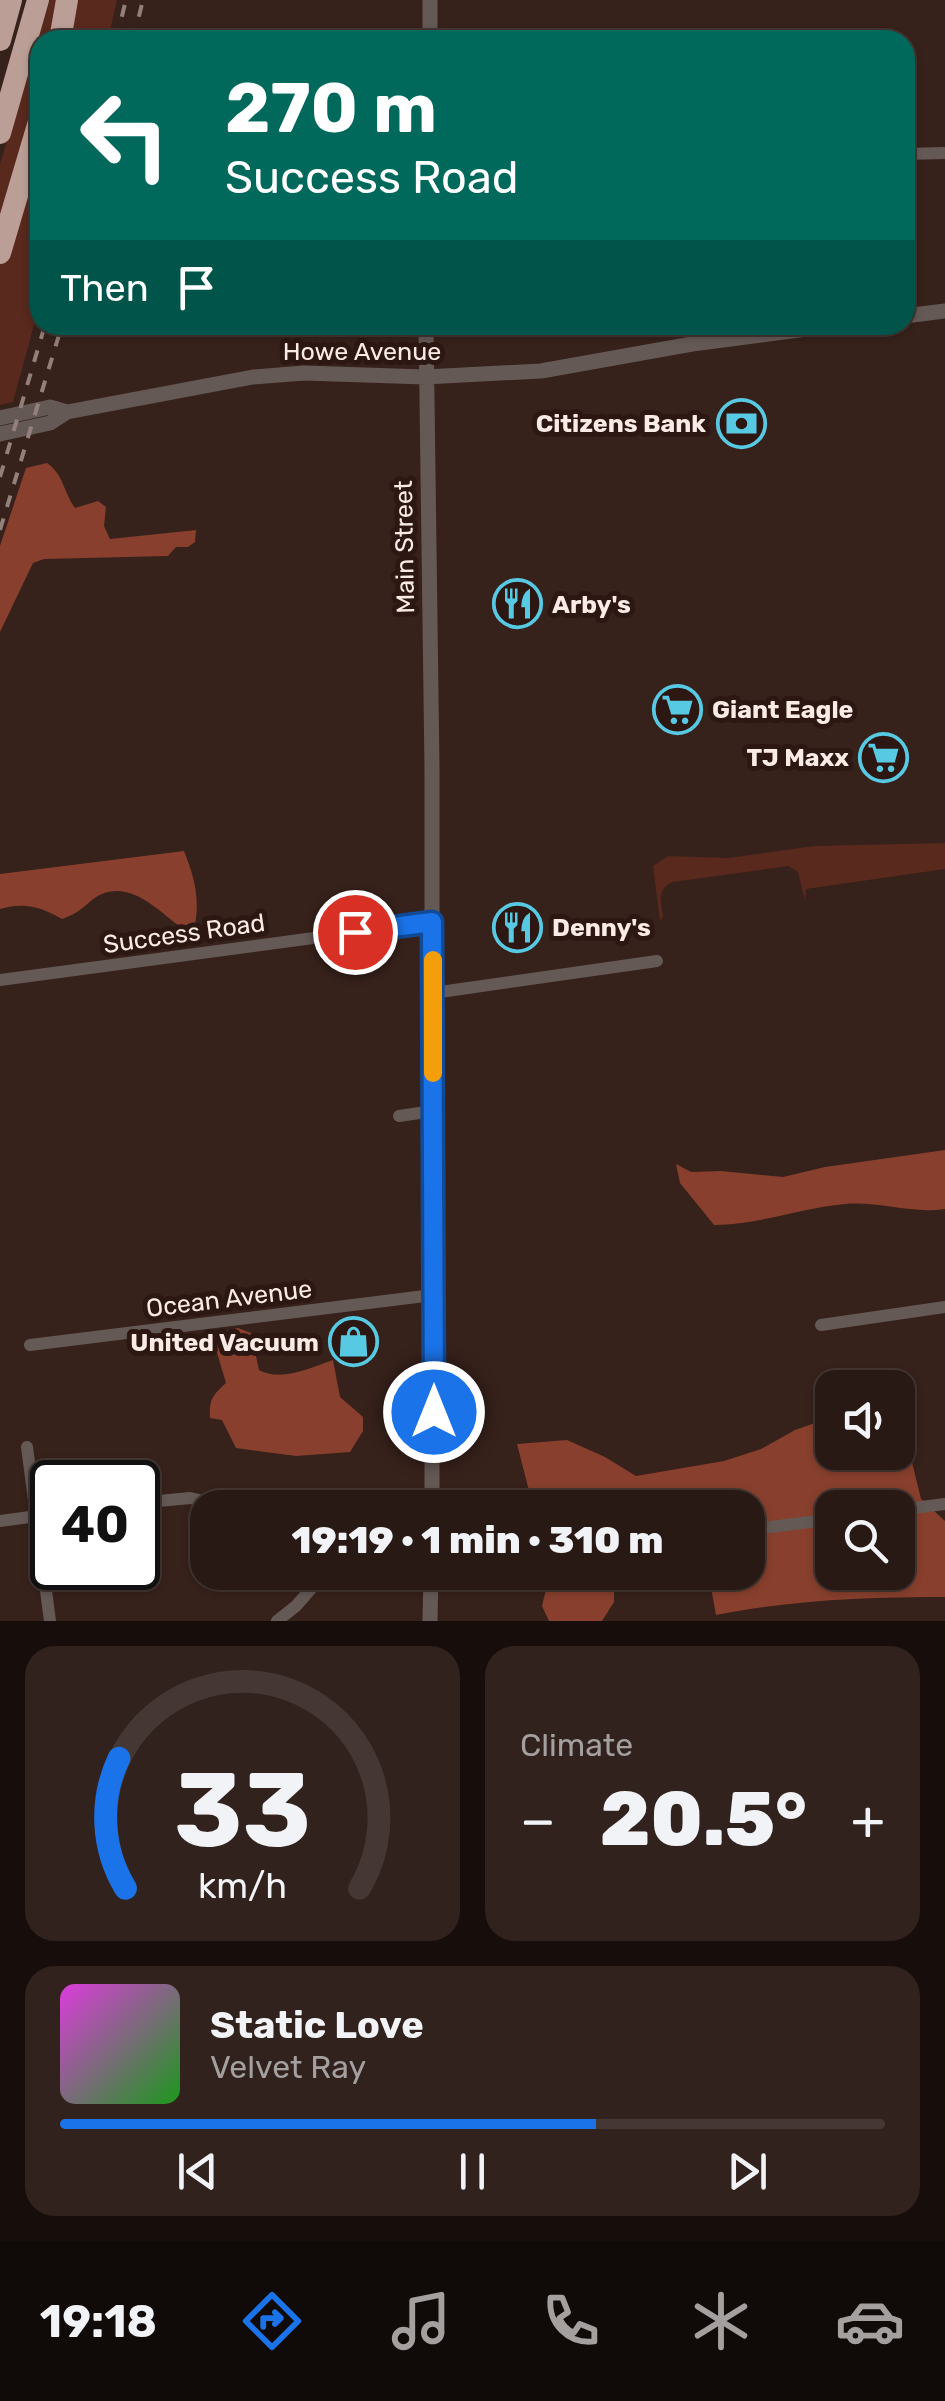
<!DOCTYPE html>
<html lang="en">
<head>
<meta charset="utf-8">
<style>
	body { margin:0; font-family:Rubik,sans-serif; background:#31221d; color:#f1f3f6; height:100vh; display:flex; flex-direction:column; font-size:38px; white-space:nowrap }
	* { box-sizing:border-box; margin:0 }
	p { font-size:32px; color:#a5a0a0 }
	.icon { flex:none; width:55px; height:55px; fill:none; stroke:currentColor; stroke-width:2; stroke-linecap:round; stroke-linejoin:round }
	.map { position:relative; height:1621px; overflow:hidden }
	.details { display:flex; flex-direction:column; gap:25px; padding:25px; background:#170e0b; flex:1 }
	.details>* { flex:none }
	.guide { position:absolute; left:30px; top:30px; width:885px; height:305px; border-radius:30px; box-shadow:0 2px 8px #0004,0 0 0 2px #453834; background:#00695c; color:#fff; overflow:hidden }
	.controls { position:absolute; left:815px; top:1370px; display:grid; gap:20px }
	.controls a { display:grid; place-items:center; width:100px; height:100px; border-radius:20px; background:#291914; box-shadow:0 2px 8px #0004,0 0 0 2px #453834; font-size:50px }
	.speed { position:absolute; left:30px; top:1460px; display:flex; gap:20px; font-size:50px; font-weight:700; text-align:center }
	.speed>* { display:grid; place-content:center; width:130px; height:130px; border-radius:50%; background:#291914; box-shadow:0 2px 8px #0004,0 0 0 2px #453834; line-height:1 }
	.speed .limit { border:5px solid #111; border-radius:15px; background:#fff; color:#111 }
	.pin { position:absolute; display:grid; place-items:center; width:85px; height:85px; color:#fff; margin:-42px; border:5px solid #fff; border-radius:50%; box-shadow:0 2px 10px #0007 }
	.me { position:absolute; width:110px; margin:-55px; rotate:0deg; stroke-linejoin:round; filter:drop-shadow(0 0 8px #0008) }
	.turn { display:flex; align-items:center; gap:35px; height:210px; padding:0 30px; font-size:45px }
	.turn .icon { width:130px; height:130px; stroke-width:2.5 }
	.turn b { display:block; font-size:70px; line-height:85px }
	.then { display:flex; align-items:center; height:95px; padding:0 30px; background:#0003; gap:20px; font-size:38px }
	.big { font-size:75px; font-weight:800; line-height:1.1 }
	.details .widget { flex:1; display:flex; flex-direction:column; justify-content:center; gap:15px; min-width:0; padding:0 35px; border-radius:30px; background:#31221d }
	.details .dial { align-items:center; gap:0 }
	.dial svg { height:260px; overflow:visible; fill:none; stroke:#453834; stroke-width:7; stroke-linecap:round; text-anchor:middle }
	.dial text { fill:#f1f3f6; stroke:none }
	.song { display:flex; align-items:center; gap:30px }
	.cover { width:120px; height:120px; border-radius:15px; background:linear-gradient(135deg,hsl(300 70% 55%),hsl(120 70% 35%)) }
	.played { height:10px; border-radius:5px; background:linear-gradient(90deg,#1a73e8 65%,#453834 65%) }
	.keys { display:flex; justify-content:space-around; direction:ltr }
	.heat { display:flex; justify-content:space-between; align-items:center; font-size:55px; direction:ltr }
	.details .tiles { flex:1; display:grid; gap:25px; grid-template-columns:1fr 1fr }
	.widget:last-child { grid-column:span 2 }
	.trip { position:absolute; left:190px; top:1490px; width:575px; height:100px; border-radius:30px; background:#291914; box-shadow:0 2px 8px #0004,0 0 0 2px #453834; font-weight:800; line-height:100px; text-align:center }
	.dock { display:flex; height:160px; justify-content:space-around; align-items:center; background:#100a08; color:#a5a0a0 }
	.dock .icon { width:70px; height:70px }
	.dock .on { color:#1a73e8 }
	.dock b { font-size:45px; color:#f1f3f6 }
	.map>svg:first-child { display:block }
	.green { fill:#58291c }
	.forest { fill:#883f2d; fill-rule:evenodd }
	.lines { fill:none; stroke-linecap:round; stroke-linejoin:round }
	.minor { stroke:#655956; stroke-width:12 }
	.tertiary { stroke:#655956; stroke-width:15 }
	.motorway { stroke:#bb9f97; stroke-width:22 }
	.rail { stroke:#93807b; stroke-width:4; stroke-dasharray:12 12; stroke-linecap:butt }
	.route-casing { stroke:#114b97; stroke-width:25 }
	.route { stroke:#1a73e8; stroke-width:18 }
	.slow { stroke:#f59e0b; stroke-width:18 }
	.labels { text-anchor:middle; stroke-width:10; stroke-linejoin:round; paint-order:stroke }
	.street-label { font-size:25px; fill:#fbebe7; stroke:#2c1712 }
	.poi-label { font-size:25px; font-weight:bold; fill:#fbebe7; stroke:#2c1712; text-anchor:end }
</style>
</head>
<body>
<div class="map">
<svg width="945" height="1621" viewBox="0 0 945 1621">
	<rect width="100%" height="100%" fill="#37211b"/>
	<path class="green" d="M 50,0 L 58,0 L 49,40 L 40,40 L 40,80 L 0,220 L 0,164 Z
		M 71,0 L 117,0 L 108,40 L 62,40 Z
		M 40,136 L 40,303 L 13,402 L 0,405 L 0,266 L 30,179 Z
		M 945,843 L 945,869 L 806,889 L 805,901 L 798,872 L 789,866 L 673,882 C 656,889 661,902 663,917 L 660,921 L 653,866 L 668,856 L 729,858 L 814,846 Z"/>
	<path class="forest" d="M 47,463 C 64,475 63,491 75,508 L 98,501 L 106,507 L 104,526 L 110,539 L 196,530 L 195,542 L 188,547 L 176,547 L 168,556 L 44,559 L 33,563 L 0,632 L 0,546 L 26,468 Z
		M 184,851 C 194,876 200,897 195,925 L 186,931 C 162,915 134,881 102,894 C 89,899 84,912 62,919 C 41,907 25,902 0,909 L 0,874 Z
		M 945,1150 L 945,1209 C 911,1214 878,1201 845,1204 C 800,1208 763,1224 714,1225 L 680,1183 L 676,1164 L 691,1172 L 721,1171 L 783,1177 L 825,1167 Z
		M 238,1328 L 251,1333 L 259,1370 C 281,1382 310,1368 333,1360 L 340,1397 L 363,1417 L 363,1431 L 350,1452 L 296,1456 L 236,1448 L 222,1420 L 210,1418 C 209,1399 213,1395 226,1383 L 215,1346 L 226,1331 Z
		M 832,1417 L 832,1452 L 898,1452 L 898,1434 L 908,1446 L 921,1499 L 945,1521 L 945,1597 C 868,1597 791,1600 716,1615 L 712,1593 L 700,1573 L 748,1572 L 748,1508 L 540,1507 L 528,1487 L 517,1444 L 567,1440 L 605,1457 L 636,1476 L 724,1461 L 761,1449 L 795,1430 ZM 832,1508 L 898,1508 L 898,1572 L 832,1572 Z
		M 550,1573 L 614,1573 L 614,1602 L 602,1621 L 549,1621 L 542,1606 Z"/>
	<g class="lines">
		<path class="minor" d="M 905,154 L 945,153
			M 0,980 L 433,922
			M 433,993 L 657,961
			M 399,1116 L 433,1111
			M 821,1325 L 945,1307
			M 30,1345 L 433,1295
			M 27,1447 L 50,1621
			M 138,1503 L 190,1498 L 238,1508
			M 898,1510 L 945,1504
			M 0,1521 L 52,1514
			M 748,1530 L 832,1519
			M 319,1572 L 322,1576 L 431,1579
			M 277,1621 L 296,1606 L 322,1576"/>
		<path class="tertiary" d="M 430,40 L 430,0
			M 905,316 L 945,311
			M 426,325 L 432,769 L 432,1508
			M 0,418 L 50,407 L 67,412
			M 0,434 L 50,423 L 67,412 L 253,377 L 304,373 L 425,377 L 541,371 L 692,344 L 837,325
			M 430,1621 L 431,1572"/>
		<path class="motorway" d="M 0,40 L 11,0
			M 60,40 L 67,0
			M 0,133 L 38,0
			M 0,253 L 40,118"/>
		<path class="rail" d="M 116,40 L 126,0
			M 133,40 L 143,0
			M 0,477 L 45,325
			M 0,530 L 62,325"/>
	</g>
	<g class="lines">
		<defs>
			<path id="route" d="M 355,932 L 432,922 L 434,1412"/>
		</defs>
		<use href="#route" class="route-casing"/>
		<use href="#route" class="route"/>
		<path class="slow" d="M 433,960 L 433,1073"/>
	</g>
	<defs>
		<symbol id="bank-ring" viewBox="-11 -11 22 22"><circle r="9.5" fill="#2c1712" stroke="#58c9e3" stroke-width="1.5"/><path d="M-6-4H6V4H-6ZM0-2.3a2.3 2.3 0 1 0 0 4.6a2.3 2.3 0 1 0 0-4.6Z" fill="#58c9e3"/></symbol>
		<symbol id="restaurant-ring" viewBox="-11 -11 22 22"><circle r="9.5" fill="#2c1712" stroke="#58c9e3" stroke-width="1.5"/><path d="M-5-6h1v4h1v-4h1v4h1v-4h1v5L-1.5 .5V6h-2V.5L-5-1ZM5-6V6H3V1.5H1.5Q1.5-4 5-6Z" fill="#58c9e3"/></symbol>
		<symbol id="supermarket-ring" viewBox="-11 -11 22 22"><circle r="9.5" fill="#2c1712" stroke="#58c9e3" stroke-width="1.5"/><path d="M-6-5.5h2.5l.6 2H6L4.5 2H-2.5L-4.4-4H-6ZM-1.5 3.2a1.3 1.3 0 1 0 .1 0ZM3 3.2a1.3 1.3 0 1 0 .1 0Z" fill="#58c9e3"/></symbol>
		<symbol id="shop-ring" viewBox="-11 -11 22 22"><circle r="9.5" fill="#2c1712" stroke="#58c9e3" stroke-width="1.5"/><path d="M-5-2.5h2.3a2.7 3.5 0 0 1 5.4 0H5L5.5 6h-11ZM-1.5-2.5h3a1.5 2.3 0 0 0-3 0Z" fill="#58c9e3"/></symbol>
	</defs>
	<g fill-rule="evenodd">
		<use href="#bank-ring" x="714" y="396" width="55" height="55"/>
		<use href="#restaurant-ring" x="490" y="576" width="55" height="55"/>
		<use href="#supermarket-ring" x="650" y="682" width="55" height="55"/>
		<use href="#supermarket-ring" x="856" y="730" width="55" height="55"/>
		<use href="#restaurant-ring" x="490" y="900" width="55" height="55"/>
		<use href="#shop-ring" x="326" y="1314" width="55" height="55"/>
	</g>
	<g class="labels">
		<g class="street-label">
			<text x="362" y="360">Howe Avenue</text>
			<text transform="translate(404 547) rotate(-91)" y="9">Main Street</text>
			<text transform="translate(184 933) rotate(-8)" y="9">Success Road</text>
			<text transform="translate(229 1298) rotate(-7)" y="9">Ocean Avenue</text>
		</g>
		<g class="poi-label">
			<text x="706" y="432">Citizens Bank</text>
			<text x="552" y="613" text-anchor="start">Arby's</text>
			<text x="712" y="718" text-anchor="start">Giant Eagle</text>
			<text x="849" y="766">TJ Maxx</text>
			<text x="552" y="936" text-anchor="start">Denny's</text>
			<text x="319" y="1351">United Vacuum</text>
		</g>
	</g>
</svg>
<div class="controls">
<a><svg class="icon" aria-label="sound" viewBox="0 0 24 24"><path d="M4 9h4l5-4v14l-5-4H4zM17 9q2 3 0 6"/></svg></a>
<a><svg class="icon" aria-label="search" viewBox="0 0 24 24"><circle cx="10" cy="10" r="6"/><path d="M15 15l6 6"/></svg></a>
</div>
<div class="speed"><div class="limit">40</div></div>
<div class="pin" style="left:355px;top:932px;background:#d93025"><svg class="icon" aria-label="arrive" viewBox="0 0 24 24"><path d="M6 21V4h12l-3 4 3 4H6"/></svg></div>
<svg class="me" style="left:434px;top:1412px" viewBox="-20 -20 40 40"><circle r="17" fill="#1a73e8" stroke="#fff" stroke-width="3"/><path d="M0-11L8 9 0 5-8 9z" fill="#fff"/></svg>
<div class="trip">19:19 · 1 min · 310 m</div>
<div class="guide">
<div class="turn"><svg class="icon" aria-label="left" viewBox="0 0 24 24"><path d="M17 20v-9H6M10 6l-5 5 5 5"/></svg><div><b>270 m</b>Success Road</div></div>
<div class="then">Then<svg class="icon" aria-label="arrive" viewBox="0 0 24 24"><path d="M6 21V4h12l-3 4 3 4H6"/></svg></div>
</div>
</div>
<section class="details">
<div class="tiles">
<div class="widget dial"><svg viewBox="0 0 100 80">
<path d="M14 69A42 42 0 1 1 86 69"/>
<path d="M14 69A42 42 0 0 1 12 29" stroke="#1a73e8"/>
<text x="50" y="56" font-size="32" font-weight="700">33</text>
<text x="50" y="72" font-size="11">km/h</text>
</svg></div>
<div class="widget"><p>Climate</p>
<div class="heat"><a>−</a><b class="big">20.5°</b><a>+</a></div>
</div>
<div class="widget">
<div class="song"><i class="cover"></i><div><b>Static Love</b><p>Velvet Ray</p></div></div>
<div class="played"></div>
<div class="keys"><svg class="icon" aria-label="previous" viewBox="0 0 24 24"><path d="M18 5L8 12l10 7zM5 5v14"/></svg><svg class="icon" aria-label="pause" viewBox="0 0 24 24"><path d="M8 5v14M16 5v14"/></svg><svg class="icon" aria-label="next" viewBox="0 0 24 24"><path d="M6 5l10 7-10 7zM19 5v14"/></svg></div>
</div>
</div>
</section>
<nav class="dock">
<b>19:18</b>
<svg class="icon on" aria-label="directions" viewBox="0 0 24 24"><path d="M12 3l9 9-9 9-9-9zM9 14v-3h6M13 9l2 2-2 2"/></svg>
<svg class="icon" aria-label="music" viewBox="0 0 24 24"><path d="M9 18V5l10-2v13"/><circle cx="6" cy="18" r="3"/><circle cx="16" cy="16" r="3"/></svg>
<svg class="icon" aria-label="phone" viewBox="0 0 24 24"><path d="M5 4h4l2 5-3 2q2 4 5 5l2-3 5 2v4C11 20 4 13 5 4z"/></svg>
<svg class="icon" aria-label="climate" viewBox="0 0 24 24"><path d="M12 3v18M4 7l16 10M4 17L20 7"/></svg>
<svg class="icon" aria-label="car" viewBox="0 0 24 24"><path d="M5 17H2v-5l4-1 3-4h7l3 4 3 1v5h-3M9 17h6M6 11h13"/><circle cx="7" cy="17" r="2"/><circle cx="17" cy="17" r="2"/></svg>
</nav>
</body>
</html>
